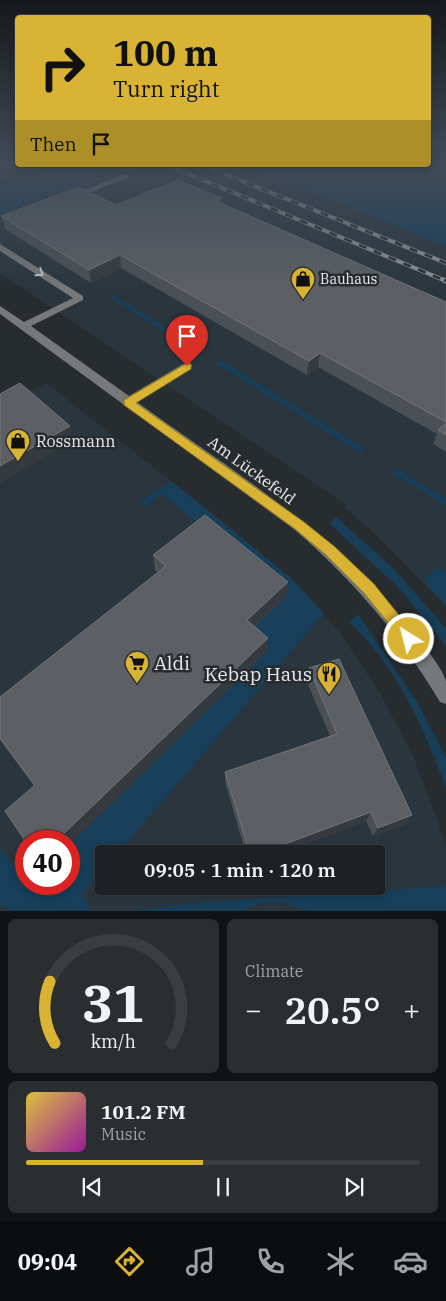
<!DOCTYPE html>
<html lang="en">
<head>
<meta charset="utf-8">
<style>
	body { margin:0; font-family:"IBM Plex Serif",serif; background:#2a2e30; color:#f1f3f6; height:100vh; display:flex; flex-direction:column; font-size:19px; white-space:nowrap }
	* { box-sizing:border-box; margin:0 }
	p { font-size:16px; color:#a0a3a6 }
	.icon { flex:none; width:28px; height:28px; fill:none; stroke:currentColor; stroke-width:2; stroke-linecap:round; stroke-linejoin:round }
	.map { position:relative; height:911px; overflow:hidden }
	.panel { display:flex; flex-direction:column; gap:8px; padding:8px; background:#101213; flex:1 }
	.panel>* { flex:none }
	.guide { position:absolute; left:15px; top:15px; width:416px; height:152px; border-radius:5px; box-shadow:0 2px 8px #0003,0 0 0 1px #3b3e41; background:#d9b334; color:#111; overflow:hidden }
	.speed { position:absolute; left:15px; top:830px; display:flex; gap:10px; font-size:25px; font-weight:700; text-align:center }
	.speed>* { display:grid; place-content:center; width:65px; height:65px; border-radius:50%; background:#1d2123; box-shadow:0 2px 8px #0003,0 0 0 1px #3b3e41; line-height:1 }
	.speed .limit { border:8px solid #d22; background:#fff; color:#111 }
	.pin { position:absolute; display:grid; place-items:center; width:42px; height:42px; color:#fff; margin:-51px -21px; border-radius:50% 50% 50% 0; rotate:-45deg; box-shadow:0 0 5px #0007 }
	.pin .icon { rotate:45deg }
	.me { position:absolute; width:55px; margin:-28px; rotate:324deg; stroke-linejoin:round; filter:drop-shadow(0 0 4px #0008) }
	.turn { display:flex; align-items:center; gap:18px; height:105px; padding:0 15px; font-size:22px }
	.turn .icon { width:65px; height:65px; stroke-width:2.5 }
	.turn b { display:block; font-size:35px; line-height:42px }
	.then { display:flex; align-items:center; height:48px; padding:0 15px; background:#0003; gap:10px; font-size:19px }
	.big { font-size:38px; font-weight:600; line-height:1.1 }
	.panel .tile { flex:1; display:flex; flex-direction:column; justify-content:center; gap:8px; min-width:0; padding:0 18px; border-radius:8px; background:#2a2e30 }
	.panel .dial { align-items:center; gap:0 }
	.dial svg { height:130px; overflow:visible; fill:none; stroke:#3b3e41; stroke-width:7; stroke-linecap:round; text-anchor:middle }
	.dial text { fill:#f1f3f6; stroke:none }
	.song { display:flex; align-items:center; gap:15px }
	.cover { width:60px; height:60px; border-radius:8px; background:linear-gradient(135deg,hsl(50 70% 55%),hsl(300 70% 35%)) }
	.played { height:5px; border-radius:2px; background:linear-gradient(90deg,#d9b334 45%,#3b3e41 45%) }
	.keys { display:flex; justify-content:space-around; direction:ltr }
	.heat { display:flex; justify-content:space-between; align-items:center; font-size:28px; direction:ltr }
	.panel .tiles { flex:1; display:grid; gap:8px; grid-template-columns:1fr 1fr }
	.tile:last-child { grid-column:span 2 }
	.trip { position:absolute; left:95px; top:845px; width:290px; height:50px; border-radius:5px; background:#1d2123; box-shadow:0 2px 8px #0003,0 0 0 1px #3b3e41; font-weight:600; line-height:50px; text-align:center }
	.tab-bar { display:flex; height:80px; justify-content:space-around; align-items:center; background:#0c0d0e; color:#a0a3a6 }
	.tab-bar .icon { width:35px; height:35px }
	.tab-bar .active { color:#d9b334 }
	.tab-bar b { font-size:22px; color:#f1f3f6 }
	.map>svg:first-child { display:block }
	.built { fill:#2b353d; fill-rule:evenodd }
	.green { fill:#173f59 }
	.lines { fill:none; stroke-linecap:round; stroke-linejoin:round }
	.minor { fill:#76787a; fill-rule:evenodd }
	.rail-far1-casing { stroke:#8e9295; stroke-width:4 }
	.rail-casing { stroke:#8e9295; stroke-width:5 }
	.rail-far1 { stroke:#272c2f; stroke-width:2.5; stroke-dasharray:8; stroke-linecap:butt }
	.rail { stroke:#272c2f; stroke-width:3; stroke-dasharray:9; stroke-linecap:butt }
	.wall { fill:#4b5054 }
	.shaded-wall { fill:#353a3e }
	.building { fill:#5c6064; stroke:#72767a }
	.oneway { stroke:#c6c8ca }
	.route { fill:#d9b334; stroke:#8d7422 }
	.labels { text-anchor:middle; stroke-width:5; stroke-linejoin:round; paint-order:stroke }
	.far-poi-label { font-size:14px; fill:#e8ebed; stroke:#272c2f; text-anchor:start }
	.poi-label { font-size:16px; fill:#e8ebed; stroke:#272c2f; text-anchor:start }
	.street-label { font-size:16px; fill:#e8ebed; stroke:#272c2f }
	.near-poi-label { font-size:19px; fill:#e8ebed; stroke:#272c2f; text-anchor:start }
</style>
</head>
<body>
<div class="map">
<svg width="446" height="911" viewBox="0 0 446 911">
	<rect width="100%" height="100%" fill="#272c2f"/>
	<path class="built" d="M 127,165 L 237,165 L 347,206 L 446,247 L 446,606 L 372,531 L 345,508 L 347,505 L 0,273 L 0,215 Z
		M 46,383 L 217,517 L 290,577 L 340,633 L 380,693 L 413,756 L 437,819 L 446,848 L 446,911 L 0,911 L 0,408 ZM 26,841 L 69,841 L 69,884 L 26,884 ZM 104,854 L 376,854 L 376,886 L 104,886 Z"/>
	<path class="green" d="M 429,162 L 446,162 L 446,247 L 347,206 L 237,165 L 429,165 Z
		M 55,165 L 127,165 L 0,215 L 0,185 Z
		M 113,295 L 198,347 L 193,350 L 109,297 Z
		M 220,360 L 365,449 L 361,453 L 215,363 Z
		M 397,469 L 446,499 L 446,506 L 392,473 Z
		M 171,481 L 290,577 L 324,613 L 117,854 L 104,854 L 104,869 L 82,894 L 91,911 L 11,911 L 0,904 L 0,847 L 26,886 L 28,884 L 69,884 L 69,845 L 206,531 L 162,494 L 145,507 L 140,502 Z
		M 336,517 L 393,568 L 424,603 L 446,629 L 446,646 L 399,588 L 333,527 L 330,523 Z
		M 437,566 L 446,572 L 446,606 L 424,581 Z
		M 358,614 L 417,702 L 446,758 L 446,788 C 425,731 396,664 349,622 Z
		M 446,886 L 446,911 L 308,911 L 282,902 L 257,904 L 243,911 L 129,911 L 208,902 Z"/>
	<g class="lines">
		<path class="minor" d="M 124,174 L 131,176 L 75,199 L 68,197 Z
			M 0,244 L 83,296 L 83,300 L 31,326 L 129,396 L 183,364 L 191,364 L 192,366 L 191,368 L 137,402 C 238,475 340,536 417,637 C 425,647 444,670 446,682 C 446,689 446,697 446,704 L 440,702 C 401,636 353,580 295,530 L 0,314 L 0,306 L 24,322 L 73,298 L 0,251 Z"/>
		<defs>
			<path id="rail-far1" d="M 167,165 L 446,281
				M 202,165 L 446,263"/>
			<path id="rail" d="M 444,280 L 446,281"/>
		</defs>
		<use href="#rail-far1" class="rail-far1-casing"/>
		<use href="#rail" class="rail-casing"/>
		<use href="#rail-far1" class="rail-far1"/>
		<use href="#rail" class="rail"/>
	</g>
	<path class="wall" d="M 221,198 L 221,203 L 446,302 L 446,452 L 433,444 L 437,434 L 318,367 L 307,375 L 121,268 L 91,283 L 5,229 L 1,216 L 116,205 Z
		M 153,555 L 288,582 L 286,597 L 255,626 L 268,638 L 267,652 L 34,786 L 0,740 L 0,697 L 158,573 L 155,570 Z
		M 309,668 L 412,815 L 406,824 L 373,836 L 366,821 L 278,854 L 246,854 L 225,782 L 225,772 L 330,736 L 306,680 Z"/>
	<path class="shaded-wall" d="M 18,163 L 18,165 L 51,165 L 0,182 L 0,169 Z
		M 120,255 L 121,268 L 91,283 L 89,270 Z
		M 320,353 L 318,367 L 307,375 L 309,361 Z
		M 70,426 L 74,440 L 0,483 L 0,466 Z
		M 288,582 L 286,597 L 246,634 L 247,620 Z
		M 268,638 L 267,652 L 69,845 L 69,841 L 56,841 Z
		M 371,812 L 366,821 L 278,854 L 258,854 Z
		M 412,815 L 406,824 L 373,836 L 378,828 Z"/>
	<path class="building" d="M 0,162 L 18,162 L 18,163 L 0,169 Z
		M 178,180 L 221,198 L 216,201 L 446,302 L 446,422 L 320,353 L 309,361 L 120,255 L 89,270 L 1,216 L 79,187 L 116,205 Z
		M 20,383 L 70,426 L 0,466 L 0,394 Z
		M 446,423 L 446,435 L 438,430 Z
		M 205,515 L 288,582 L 247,620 L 268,638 L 56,841 L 26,841 L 26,842 L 5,811 L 35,785 L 0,738 L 0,697 L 166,566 L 153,555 Z
		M 339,659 L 412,815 L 378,828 L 371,812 L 258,854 L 250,854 L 225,772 L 337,734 L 309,668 Z"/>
	<defs><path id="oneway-chevron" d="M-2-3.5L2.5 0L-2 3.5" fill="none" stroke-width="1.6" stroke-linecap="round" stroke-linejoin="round" transform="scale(1.25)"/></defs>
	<use class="oneway" href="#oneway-chevron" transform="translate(40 273) rotate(33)"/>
	<linearGradient id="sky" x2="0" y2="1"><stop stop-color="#15181a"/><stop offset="0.56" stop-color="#414b58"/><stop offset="1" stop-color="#414b58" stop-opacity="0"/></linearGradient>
	<rect width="446" height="290" fill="url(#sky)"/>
	<path class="route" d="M 187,363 L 191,364 L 191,369 L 136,403 L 304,522 L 335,547 L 374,584 L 414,634 L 416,639 L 414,643 L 409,645 L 404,643 L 364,593 L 326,555 L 295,529 L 124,405 L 124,400 Z"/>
	<defs>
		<symbol id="shop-pin" viewBox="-11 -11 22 30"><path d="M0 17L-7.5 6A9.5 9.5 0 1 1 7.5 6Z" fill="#d9b334" stroke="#272c2f"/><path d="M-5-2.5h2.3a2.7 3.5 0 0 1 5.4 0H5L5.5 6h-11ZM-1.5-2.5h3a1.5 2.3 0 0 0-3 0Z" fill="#111"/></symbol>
		<symbol id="supermarket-pin" viewBox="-11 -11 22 30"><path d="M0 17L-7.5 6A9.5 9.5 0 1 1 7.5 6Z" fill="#d9b334" stroke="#272c2f"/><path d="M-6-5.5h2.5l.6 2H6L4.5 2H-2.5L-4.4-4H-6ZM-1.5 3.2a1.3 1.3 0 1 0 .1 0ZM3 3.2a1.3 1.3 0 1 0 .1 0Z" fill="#111"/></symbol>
		<symbol id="restaurant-pin" viewBox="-11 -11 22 30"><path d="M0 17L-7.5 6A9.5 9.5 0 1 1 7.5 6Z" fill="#d9b334" stroke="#272c2f"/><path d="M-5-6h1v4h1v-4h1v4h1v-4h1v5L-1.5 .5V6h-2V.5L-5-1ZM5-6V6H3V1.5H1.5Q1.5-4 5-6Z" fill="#111"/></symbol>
	</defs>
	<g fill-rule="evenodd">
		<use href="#shop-pin" x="289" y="265" width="28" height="38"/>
		<use href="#shop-pin" x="4" y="427" width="28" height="38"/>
		<use href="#supermarket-pin" x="123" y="649" width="28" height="38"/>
		<use href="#restaurant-pin" x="315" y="660" width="28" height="38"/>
	</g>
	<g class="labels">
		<g class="far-poi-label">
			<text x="320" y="284">Bauhaus</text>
		</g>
		<g class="poi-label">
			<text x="36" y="447">Rossmann</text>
		</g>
		<g class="street-label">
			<text transform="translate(252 470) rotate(36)" y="6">Am Lückefeld</text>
		</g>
		<g class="near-poi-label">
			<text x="154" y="670">Aldi</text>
			<text x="312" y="681" text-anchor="end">Kebap Haus</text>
		</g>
	</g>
</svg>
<div class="speed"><div class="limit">40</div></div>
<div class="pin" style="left:187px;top:366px;background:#d93025"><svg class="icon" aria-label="arrive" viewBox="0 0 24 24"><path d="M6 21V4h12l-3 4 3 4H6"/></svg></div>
<svg class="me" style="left:409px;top:639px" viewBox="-20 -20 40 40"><circle r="17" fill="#d9b334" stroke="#fff" stroke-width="3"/><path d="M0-11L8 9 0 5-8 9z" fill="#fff"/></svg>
<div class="trip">09:05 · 1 min · 120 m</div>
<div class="guide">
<div class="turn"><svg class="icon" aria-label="right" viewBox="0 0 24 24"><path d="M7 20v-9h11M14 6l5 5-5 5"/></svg><div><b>100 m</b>Turn right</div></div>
<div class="then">Then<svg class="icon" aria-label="arrive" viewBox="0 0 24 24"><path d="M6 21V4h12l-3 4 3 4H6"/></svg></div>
</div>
</div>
<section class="panel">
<div class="tiles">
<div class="tile dial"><svg viewBox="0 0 100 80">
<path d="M14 69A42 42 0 1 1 86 69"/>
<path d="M14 69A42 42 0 0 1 11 31" stroke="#d9b334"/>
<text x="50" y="56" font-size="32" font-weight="700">31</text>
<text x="50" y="72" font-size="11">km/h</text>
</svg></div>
<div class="tile"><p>Climate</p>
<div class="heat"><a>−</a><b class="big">20.5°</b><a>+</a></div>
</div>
<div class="tile">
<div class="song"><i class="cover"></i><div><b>101.2 FM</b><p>Music</p></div></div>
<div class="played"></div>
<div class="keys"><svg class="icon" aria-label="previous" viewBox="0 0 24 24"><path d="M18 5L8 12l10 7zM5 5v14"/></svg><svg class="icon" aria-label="pause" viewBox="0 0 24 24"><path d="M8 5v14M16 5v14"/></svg><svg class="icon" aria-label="next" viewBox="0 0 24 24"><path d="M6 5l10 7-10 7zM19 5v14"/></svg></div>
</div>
</div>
</section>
<nav class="tab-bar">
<b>09:04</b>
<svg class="icon active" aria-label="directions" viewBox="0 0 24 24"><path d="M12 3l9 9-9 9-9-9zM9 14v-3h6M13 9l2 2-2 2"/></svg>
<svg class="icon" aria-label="music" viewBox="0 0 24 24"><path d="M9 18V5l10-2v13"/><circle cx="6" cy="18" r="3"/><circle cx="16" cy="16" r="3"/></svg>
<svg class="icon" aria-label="phone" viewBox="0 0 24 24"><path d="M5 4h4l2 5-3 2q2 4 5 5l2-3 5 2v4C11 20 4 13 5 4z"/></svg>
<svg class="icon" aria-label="climate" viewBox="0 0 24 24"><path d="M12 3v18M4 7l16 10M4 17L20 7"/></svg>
<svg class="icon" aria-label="car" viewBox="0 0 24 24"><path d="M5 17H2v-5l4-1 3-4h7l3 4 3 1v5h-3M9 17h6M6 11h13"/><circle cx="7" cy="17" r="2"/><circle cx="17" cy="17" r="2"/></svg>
</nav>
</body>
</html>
